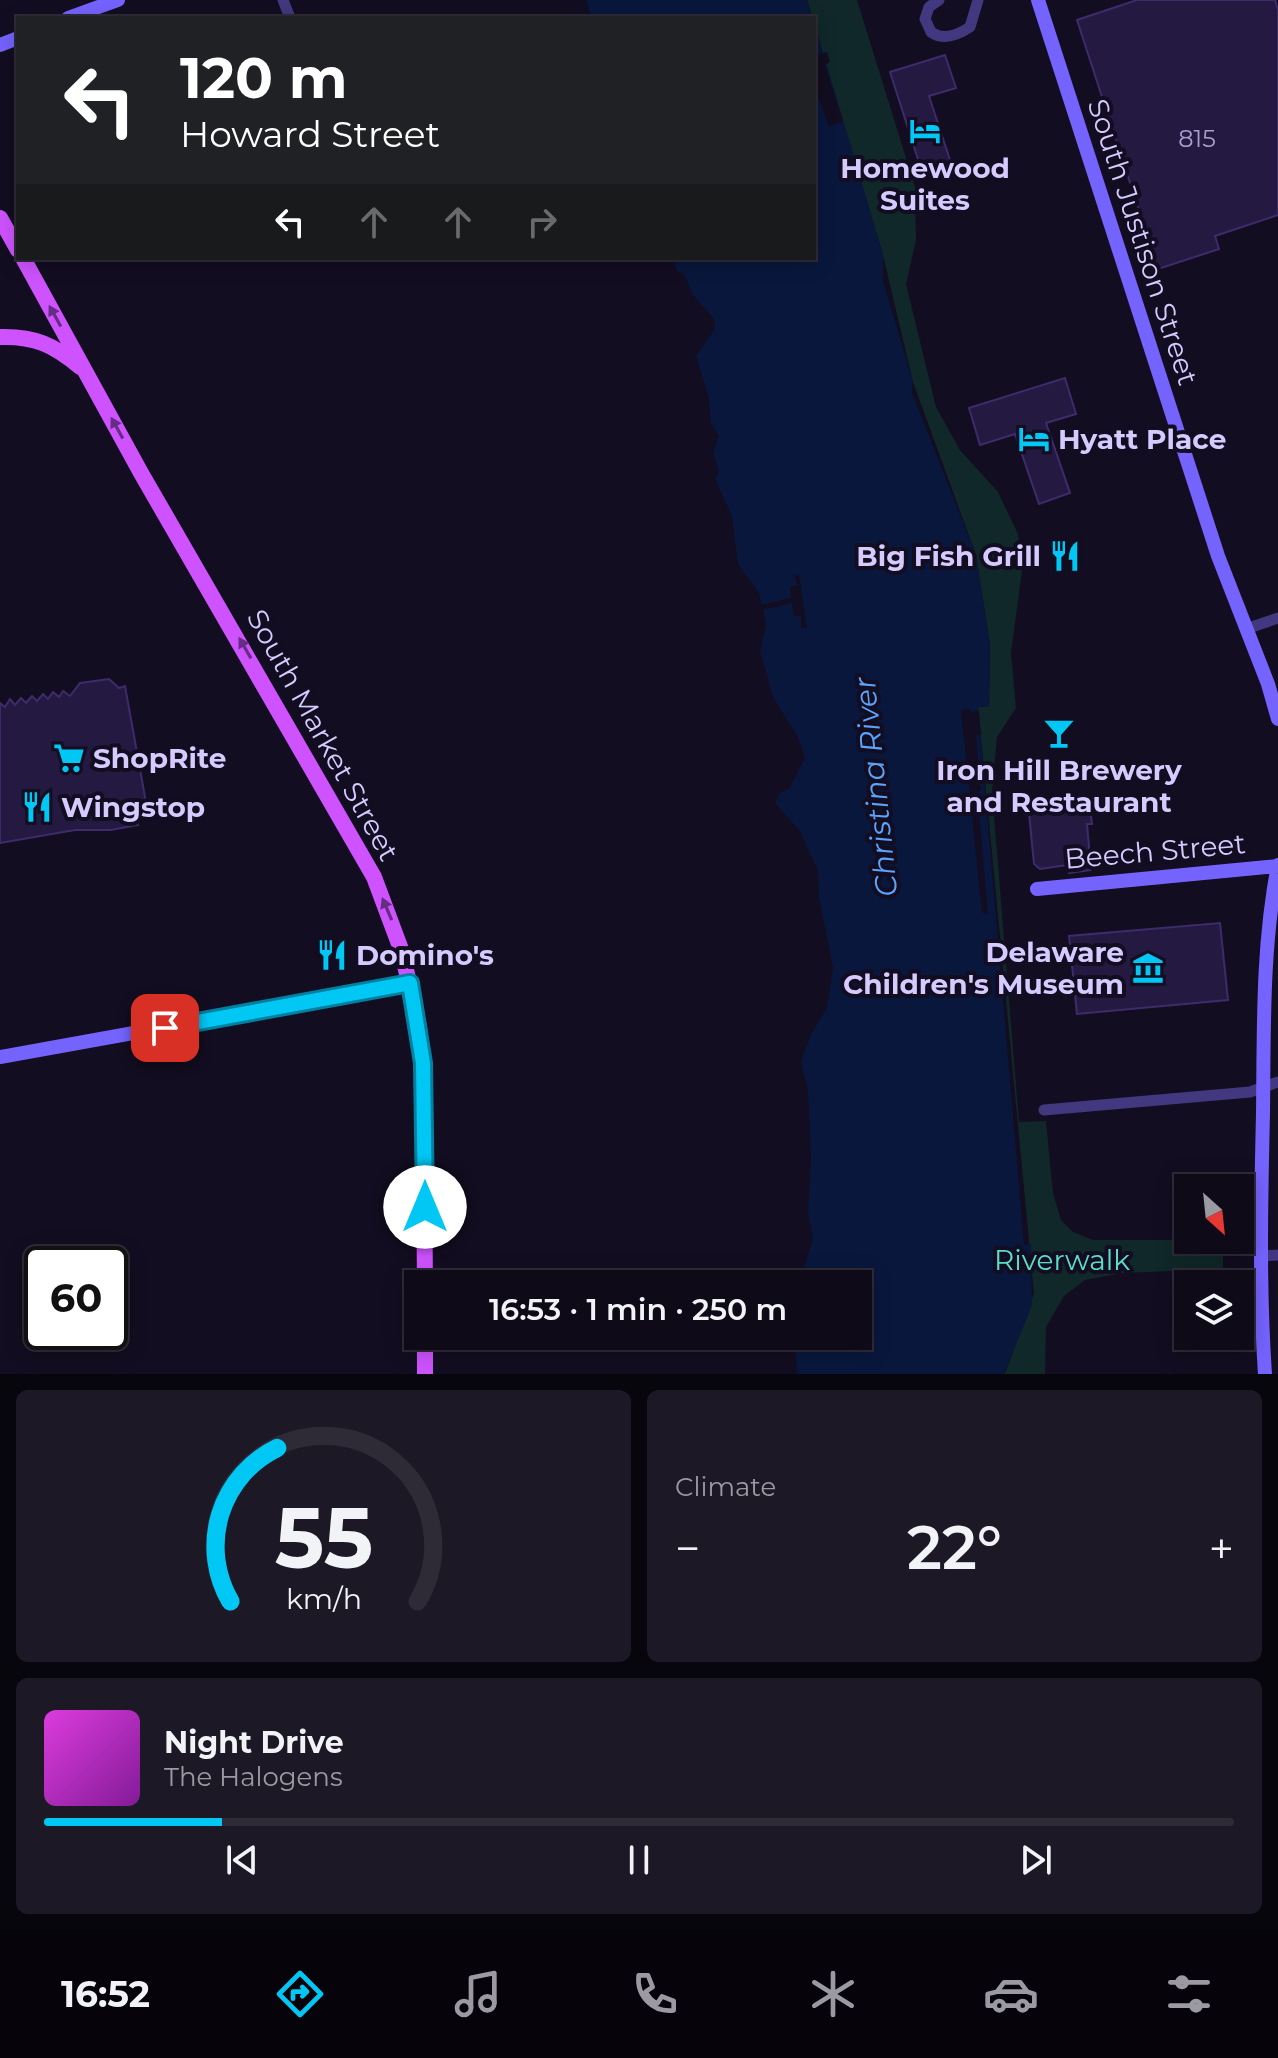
<!DOCTYPE html>
<html lang="en">
<head>
<meta charset="utf-8">
<style>
	body { margin:0; font-family:Montserrat,sans-serif; background:#1c1825; color:#f1f3f6; height:100vh; display:flex; flex-direction:column; font-size:30px; white-space:nowrap }
	* { box-sizing:border-box; margin:0 }
	p { font-size:26px; color:#9b9aa2 }
	.icon { flex:none; width:44px; height:44px; fill:none; stroke:currentColor; stroke-width:2; stroke-linecap:round; stroke-linejoin:round }
	.map { position:relative; height:1374px; overflow:hidden }
	.drawer { display:flex; flex-direction:column; gap:16px; padding:16px; background:#08060d; flex:1 }
	.drawer>* { flex:none }
	.top-card { position:absolute; left:16px; top:16px; width:800px; height:244px; border-radius:0px; box-shadow:0 4px 20px #0003,0 0 0 2px #2e2b37; background:#202124; color:#fff; overflow:hidden }
	.needle { width:52px; rotate:153deg }
	.tools { position:absolute; left:1174px; top:1174px; display:grid; gap:16px }
	.tools a { display:grid; place-items:center; width:80px; height:80px; border-radius:0px; background:#0e0a18; box-shadow:0 4px 20px #0003,0 0 0 2px #2e2b37; font-size:40px }
	.speed { position:absolute; left:24px; top:1246px; display:flex; gap:16px; font-size:40px; font-weight:700; text-align:center }
	.speed>* { display:grid; place-content:center; width:104px; height:104px; border-radius:50%; background:#0e0a18; box-shadow:0 4px 20px #0003,0 0 0 2px #2e2b37; line-height:1 }
	.speed .limit { border:4px solid #111; border-radius:12px; background:#fff; color:#111 }
	.pin { position:absolute; display:grid; place-items:center; width:68px; height:68px; color:#fff; margin:-34px; border-radius:16px; box-shadow:0 4px 12px #0006 }
	.me { position:absolute; width:88px; margin:-44px; rotate:0deg; stroke-linejoin:round; filter:drop-shadow(0 0 6px #0008) }
	.turn { display:flex; align-items:center; gap:28px; height:168px; padding:0 32px; font-size:36px }
	.turn .icon { width:104px; height:104px; stroke-width:2.5 }
	.turn b { display:block; font-size:56px; line-height:68px }
	.lanes { display:flex; align-items:center; height:76px; padding:0 32px; background:#0003; justify-content:center; gap:40px; direction:ltr }
	.lanes .off { opacity:.35 }
	.big { font-size:60px; font-weight:600; line-height:1.1 }
	.drawer .widget { flex:1; display:flex; flex-direction:column; justify-content:center; gap:12px; min-width:0; padding:0 28px; border-radius:12px; background:#1c1825 }
	.drawer .dial { align-items:center; gap:0 }
	.dial svg { height:208px; overflow:visible; fill:none; stroke:#2e2b37; stroke-width:7; stroke-linecap:round; text-anchor:middle }
	.dial text { fill:#f1f3f6; stroke:none }
	.song { display:flex; align-items:center; gap:24px }
	.cover { width:96px; height:96px; border-radius:12px; background:linear-gradient(135deg,hsl(300 70% 55%),hsl(290 70% 35%)) }
	.played { height:8px; border-radius:4px; background:linear-gradient(90deg,#01c7f5 15%,#2e2b37 15%) }
	.keys { display:flex; justify-content:space-around; direction:ltr }
	.heat { display:flex; justify-content:space-between; align-items:center; font-size:44px; direction:ltr }
	.drawer .tiles { flex:1; display:grid; gap:16px; grid-template-columns:1fr 1fr }
	.widget:last-child { grid-column:span 2 }
	.trip { position:absolute; left:404px; top:1270px; width:468px; height:80px; border-radius:0px; background:#0e0a18; box-shadow:0 4px 20px #0003,0 0 0 2px #2e2b37; font-weight:600; line-height:80px; text-align:center }
	.tab-bar { display:flex; height:128px; justify-content:space-around; align-items:center; background:#06040a; color:#9b9aa2 }
	.tab-bar .icon { width:56px; height:56px }
	.tab-bar .current { color:#01c7f5 }
	.tab-bar b { font-size:36px; color:#f1f3f6 }
	.map>svg:first-child { display:block }
	.green { fill:#102829 }
	.water { fill:#09173c }
	.pier { fill:#120d20 }
	.building { fill:#241940; stroke:#3e2b6c; stroke-width:2 }
	.lines { fill:none; stroke-linecap:round; stroke-linejoin:round }
	.street { stroke:#41387f; stroke-width:11 }
	.secondary { stroke:#7563fe; stroke-width:14 }
	.primary { stroke:#ce53fe; stroke-width:16 }
	.oneway { fill:#672c84 }
	.route-casing { stroke:#01819f; stroke-width:20 }
	.route { stroke:#01c7f5; stroke-width:14 }
	.labels { text-anchor:middle; stroke-width:8; stroke-linejoin:round; paint-order:stroke }
	.number-label { font-size:24px; fill:#aa9ecf }
	.poi-label { font-size:28px; font-weight:bold; fill:#d6cbff; stroke:#120d20; text-anchor:start }
	.street-label { font-size:28px; fill:#d6cbff; stroke:#120d20 }
	.park-label { font-size:28px; fill:#58dec9; stroke:#120d20 }
	.water-label { font-size:30px; font-style:italic; fill:#5aa3fe; stroke:#120d20 }
</style>
</head>
<body>
<div class="map">
<svg width="1278" height="1374" viewBox="0 0 1278 1374">
	<rect width="100%" height="100%" fill="#120d20"/>
	<path class="green" d="M 807,0 L 857,0 L 915,187 L 916,240 L 906,284 L 936,407 L 960,450 L 998,492 L 1018,534 L 1022,571 L 1011,653 L 1016,708 L 997,737 L 992,791 L 1019,1122 L 1046,1121 L 1053,1193 L 1061,1220 L 1073,1232 L 1093,1240 L 1223,1240 L 1223,1269 L 1123,1273 L 1085,1280 L 1064,1296 L 1046,1327 L 1045,1374 L 1005,1374 L 1034,1293 L 978,706 L 989,706 L 990,645 L 976,555 L 913,382 L 883,255 Z"/>
	<path class="water" d="M 586,0 L 807,0 L 812,18 L 591,18 Z
		M 814,23 L 883,255 L 883,281 L 913,382 L 912,393 L 976,555 L 990,645 L 989,707 L 978,707 L 1024,1245 L 1031,1244 L 1032,1305 L 1004,1374 L 797,1374 L 794,1336 L 858,1336 L 858,1284 L 775,1284 L 776,1271 L 802,1274 L 813,1238 L 808,1213 L 811,1159 L 808,1090 L 801,1062 L 811,1034 L 827,1008 L 833,968 L 819,898 L 818,871 L 800,831 L 775,803 L 779,794 L 789,789 L 805,758 L 798,737 L 773,697 L 760,651 L 766,624 L 759,593 L 738,564 L 732,516 L 715,479 L 719,472 L 713,453 L 719,436 L 711,423 L 708,395 L 696,356 L 714,330 L 715,320 L 693,295 L 684,274 L 677,271 L 674,258 L 814,258 Z"/>
	<path class="pier" d="M 814,50 L 816,56 L 827,52 L 830,62 L 825,65 L 843,122 L 829,126 L 817,94 L 814,95 Z
		M 799,575 L 807,628 L 801,628 L 801,616 L 794,616 L 792,603 L 759,611 L 758,606 L 791,598 L 790,587 L 797,585 L 794,576 Z
		M 969,709 L 970,712 L 979,711 L 981,735 L 976,735 L 981,790 L 977,792 L 988,914 L 982,913 L 961,710 Z"/>
	<path class="building" d="M 1137,0 L 1275,0 L 1278,10 L 1278,215 L 1215,236 L 1219,249 L 1158,269 L 1077,20 Z
		M 945,55 L 956,88 L 929,96 L 952,166 L 923,175 L 890,72 Z
		M 1065,378 L 1076,414 L 1046,423 L 1070,493 L 1039,504 L 1015,434 L 980,445 L 969,408 Z
		M 109,679 L 119,688 L 125,686 L 147,808 L 136,811 L 138,825 L 111,830 L 75,830 L 0,843 L 0,703 L 5,707 L 10,699 L 15,705 L 21,698 L 26,703 L 32,696 L 37,701 L 43,694 L 48,699 L 53,692 L 59,697 L 63,691 L 70,696 L 80,683 Z
		M 1085,801 L 1086,808 L 1090,808 L 1092,824 L 1087,824 L 1091,870 L 1069,873 L 1068,865 L 1040,869 L 1034,864 L 1029,813 L 1034,808 L 1067,807 L 1067,802 Z
		M 1220,923 L 1228,1000 L 1077,1014 L 1069,936 Z"/>
	<g class="lines">
		<path class="street" d="M 283,0 L 290,18
			M 939,0 L 929,7 L 925,19 L 931,32 C 943,41 958,35 970,27 L 978,0
			M 1246,629 L 1278,618
			M 1044,1110 L 1250,1092 L 1278,1082
			M 1261,1256 L 1278,1255"/>
		<path class="secondary" d="M 1038,0 L 1218,556 L 1268,684 L 1278,719
			M 68,18 L 118,0
			M 0,45 L 18,38
			M 1037,889 L 1278,866
			M 0,1057 L 410,983
			M 1265,1374 C 1259,1287 1261,1200 1263,1113 C 1264,1029 1262,947 1278,865"/>
		<path class="primary" d="M 0,218 L 18,250
			M 23,258 L 141,473 L 374,877 L 402,952 L 419,1027 L 423,1063 L 425,1284
			M 0,337 C 35,336 54,345 80,367
			M 425,1336 L 425,1374"/>
	</g>
	<defs><path id="oneway-solid" d="M-6-.8H1V-3.2L6.5 0L1 3.2V.8H-6Z" transform="scale(2)"/></defs>
	<g class="oneway">
		<use href="#oneway-solid" transform="translate(55 316) rotate(-119)"/>
		<use href="#oneway-solid" transform="translate(117 428) rotate(-119)"/>
		<use href="#oneway-solid" transform="translate(245 648) rotate(-120)"/>
		<use href="#oneway-solid" transform="translate(387 909) rotate(-113)"/>
	</g>
	<g class="lines">
		<defs>
			<path id="route" d="M 165,1028 L 410,983 L 423,1063 L 425,1207"/>
		</defs>
		<use href="#route" class="route-casing"/>
		<use href="#route" class="route"/>
	</g>
	<defs>
		<symbol id="hotel-bare" viewBox="-9 -9 18 18"><path d="M-6-4.5h1.5V1H6V5H4.5V3h-9V5H-6ZM-4 0a1.8 1.8 0 1 1 3.6 0ZM.5 0V-2.5h3Q6-2.5 6 0Z" fill="#01c7f5" stroke="#120d20" stroke-width="2.5" paint-order="stroke"/></symbol>
		<symbol id="restaurant-bare" viewBox="-9 -9 18 18"><path d="M-5-6h1v4h1v-4h1v4h1v-4h1v5L-1.5 .5V6h-2V.5L-5-1ZM5-6V6H3V1.5H1.5Q1.5-4 5-6Z" fill="#01c7f5" stroke="#120d20" stroke-width="2.5" paint-order="stroke"/></symbol>
		<symbol id="bar-bare" viewBox="-9 -9 18 18"><path d="M-6-5H6L.8 .8V4.5H3.5V6h-7V4.5H-.8V.8Z" fill="#01c7f5" stroke="#120d20" stroke-width="2.5" paint-order="stroke"/></symbol>
		<symbol id="supermarket-bare" viewBox="-9 -9 18 18"><path d="M-6-5.5h2.5l.6 2H6L4.5 2H-2.5L-4.4-4H-6ZM-1.5 3.2a1.3 1.3 0 1 0 .1 0ZM3 3.2a1.3 1.3 0 1 0 .1 0Z" fill="#01c7f5" stroke="#120d20" stroke-width="2.5" paint-order="stroke"/></symbol>
		<symbol id="museum-bare" viewBox="-9 -9 18 18"><path d="M0-6L6-3V-2H-6V-3ZM-5-1h2V3h-2ZM-1-1h2V3h-2ZM3-1h2V3H3ZM-6 4H6V6H-6Z" fill="#01c7f5" stroke="#120d20" stroke-width="2.5" paint-order="stroke"/></symbol>
	</defs>
	<g fill-rule="evenodd">
		<use href="#hotel-bare" x="903" y="109" width="44" height="44"/>
		<use href="#hotel-bare" x="1012" y="417" width="44" height="44"/>
		<use href="#restaurant-bare" x="1043" y="534" width="44" height="44"/>
		<use href="#bar-bare" x="1037" y="711" width="44" height="44"/>
		<use href="#supermarket-bare" x="47" y="736" width="44" height="44"/>
		<use href="#restaurant-bare" x="15" y="785" width="44" height="44"/>
		<use href="#restaurant-bare" x="310" y="933" width="44" height="44"/>
		<use href="#museum-bare" x="1126" y="946" width="44" height="44"/>
	</g>
	<g class="labels">
		<g class="number-label">
			<text x="1197" y="147">815</text>
		</g>
		<g class="poi-label">
			<text x="925" y="178" text-anchor="middle">Homewood<tspan x="925" dy="32">Suites</tspan></text>
			<text x="1058" y="449">Hyatt Place</text>
			<text x="1041" y="566" text-anchor="end">Big Fish Grill</text>
			<text x="93" y="768">ShopRite</text>
			<text x="1059" y="780" text-anchor="middle">Iron Hill Brewery<tspan x="1059" dy="32">and Restaurant</tspan></text>
			<text x="61" y="817">Wingstop</text>
			<text x="1124" y="962" text-anchor="end">Delaware<tspan x="1124" dy="32">Children's Museum</tspan></text>
			<text x="356" y="965">Domino's</text>
		</g>
		<g class="street-label">
			<text transform="translate(1143 242) rotate(72)" y="10">South Justison Street</text>
			<text transform="translate(323 735) rotate(61)" y="10">South Market Street</text>
			<text transform="translate(1155 851) rotate(-5)" y="10">Beech Street</text>
		</g>
		<g class="park-label">
			<text x="1062" y="1270">Riverwalk</text>
		</g>
		<g class="water-label">
			<text transform="translate(876 787) rotate(-96)" y="10">Christina River</text>
		</g>
	</g>
</svg>
<div class="tools">
<a><svg class="needle" viewBox="-14 -14 28 28"><path d="M0-13l5 13h-10z" fill="#e53935"/><path d="M0 13l5-13h-10z" fill="#9b9aa2"/></svg></a>
<a><svg class="icon" aria-label="layers" viewBox="0 0 24 24"><path d="M12 4l9 5-9 5-9-5zM3 14l9 5 9-5"/></svg></a>
</div>
<div class="speed"><div class="limit">60</div></div>
<div class="pin" style="left:165px;top:1028px;background:#d93025"><svg class="icon" aria-label="arrive" viewBox="0 0 24 24"><path d="M6 21V4h12l-3 4 3 4H6"/></svg></div>
<svg class="me" style="left:425px;top:1207px" viewBox="-20 -20 40 40"><circle r="19" fill="#fff"/><path d="M0-13L10 11 0 6-10 11z" fill="#01c7f5"/></svg>
<div class="trip">16:53 · 1 min · 250 m</div>
<div class="top-card">
<div class="turn"><svg class="icon" aria-label="left" viewBox="0 0 24 24"><path d="M17 20v-9H6M10 6l-5 5 5 5"/></svg><div><b>120 m</b>Howard Street</div></div>
<div class="lanes"><svg class="icon" aria-label="left" viewBox="0 0 24 24"><path d="M17 20v-9H6M10 6l-5 5 5 5"/></svg><svg class="icon off" aria-label="ahead" viewBox="0 0 24 24"><path d="M12 20V5M6 11l6-6 6 6"/></svg><svg class="icon off" aria-label="ahead" viewBox="0 0 24 24"><path d="M12 20V5M6 11l6-6 6 6"/></svg><svg class="icon off" aria-label="right" viewBox="0 0 24 24"><path d="M7 20v-9h11M14 6l5 5-5 5"/></svg></div>
</div>
</div>
<section class="drawer">
<div class="tiles">
<div class="widget dial"><svg viewBox="0 0 100 80">
<path d="M14 69A42 42 0 1 1 86 69"/>
<path d="M14 69A42 42 0 0 1 32 10" stroke="#01c7f5"/>
<text x="50" y="56" font-size="32" font-weight="700">55</text>
<text x="50" y="72" font-size="11">km/h</text>
</svg></div>
<div class="widget"><p>Climate</p>
<div class="heat"><a>−</a><b class="big">22°</b><a>+</a></div>
</div>
<div class="widget">
<div class="song"><i class="cover"></i><div><b>Night Drive</b><p>The Halogens</p></div></div>
<div class="played"></div>
<div class="keys"><svg class="icon" aria-label="previous" viewBox="0 0 24 24"><path d="M18 5L8 12l10 7zM5 5v14"/></svg><svg class="icon" aria-label="pause" viewBox="0 0 24 24"><path d="M8 5v14M16 5v14"/></svg><svg class="icon" aria-label="next" viewBox="0 0 24 24"><path d="M6 5l10 7-10 7zM19 5v14"/></svg></div>
</div>
</div>
</section>
<nav class="tab-bar">
<b>16:52</b>
<svg class="icon current" aria-label="directions" viewBox="0 0 24 24"><path d="M12 3l9 9-9 9-9-9zM9 14v-3h6M13 9l2 2-2 2"/></svg>
<svg class="icon" aria-label="music" viewBox="0 0 24 24"><path d="M9 18V5l10-2v13"/><circle cx="6" cy="18" r="3"/><circle cx="16" cy="16" r="3"/></svg>
<svg class="icon" aria-label="phone" viewBox="0 0 24 24"><path d="M5 4h4l2 5-3 2q2 4 5 5l2-3 5 2v4C11 20 4 13 5 4z"/></svg>
<svg class="icon" aria-label="climate" viewBox="0 0 24 24"><path d="M12 3v18M4 7l16 10M4 17L20 7"/></svg>
<svg class="icon" aria-label="car" viewBox="0 0 24 24"><path d="M5 17H2v-5l4-1 3-4h7l3 4 3 1v5h-3M9 17h6M6 11h13"/><circle cx="7" cy="17" r="2"/><circle cx="17" cy="17" r="2"/></svg>
<svg class="icon" aria-label="filters" viewBox="0 0 24 24"><path d="M4 7h16M4 17h16"/><circle cx="9" cy="7" r="2"/><circle cx="15" cy="17" r="2"/></svg>
</nav>
</body>
</html>
